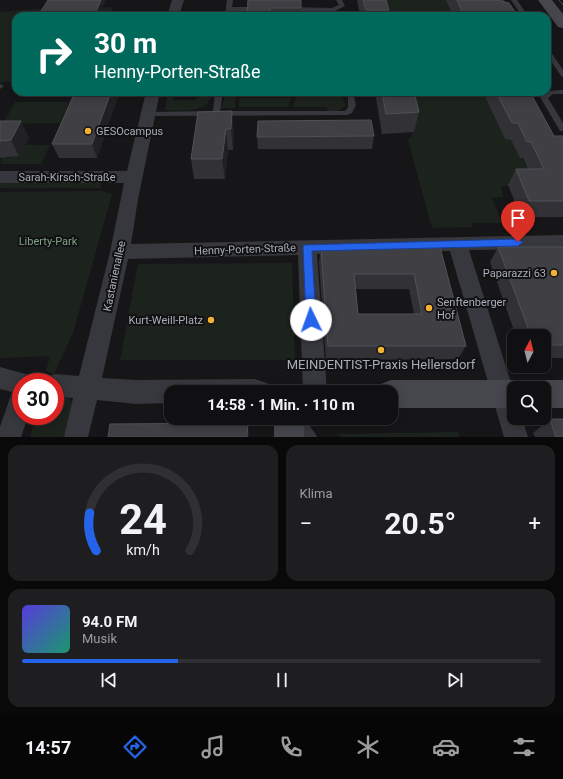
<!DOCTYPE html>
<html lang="de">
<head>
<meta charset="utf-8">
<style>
	body { margin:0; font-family:Roboto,sans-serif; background:#1e1e20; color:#f1f3f6; height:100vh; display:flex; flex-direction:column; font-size:15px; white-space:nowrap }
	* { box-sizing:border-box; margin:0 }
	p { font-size:13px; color:#9c9d9f }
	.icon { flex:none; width:22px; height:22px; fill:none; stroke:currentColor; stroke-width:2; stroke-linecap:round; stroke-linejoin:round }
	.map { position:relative; height:437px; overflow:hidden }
	.drawer { display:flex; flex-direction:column; gap:8px; padding:8px; background:#09090a; flex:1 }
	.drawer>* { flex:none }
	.guide { position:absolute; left:12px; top:12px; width:539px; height:84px; border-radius:12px; box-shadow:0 2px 10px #0003,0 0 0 1px #303032; background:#00695c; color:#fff; overflow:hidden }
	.needle { width:26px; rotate:7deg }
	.controls { position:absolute; left:507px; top:329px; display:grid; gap:8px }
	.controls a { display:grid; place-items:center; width:44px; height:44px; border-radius:8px; background:#101012; box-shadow:0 2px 10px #0003,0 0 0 1px #303032; font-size:20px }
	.speed { position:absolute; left:12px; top:373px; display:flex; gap:8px; font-size:20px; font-weight:700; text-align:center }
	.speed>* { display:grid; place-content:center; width:52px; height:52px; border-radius:50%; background:#101012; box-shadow:0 2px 10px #0003,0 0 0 1px #303032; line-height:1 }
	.speed .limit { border:6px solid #d22; background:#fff; color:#111 }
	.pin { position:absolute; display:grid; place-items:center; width:34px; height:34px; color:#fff; margin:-41px -17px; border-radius:50% 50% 50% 0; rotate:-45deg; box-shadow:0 0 4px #0007 }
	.pin .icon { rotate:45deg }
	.me { position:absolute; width:44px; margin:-22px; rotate:357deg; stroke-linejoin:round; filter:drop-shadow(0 0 3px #0008) }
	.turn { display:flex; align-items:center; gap:14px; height:84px; padding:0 16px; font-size:18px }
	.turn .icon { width:52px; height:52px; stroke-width:2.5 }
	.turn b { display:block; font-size:28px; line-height:34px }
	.big { font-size:30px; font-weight:700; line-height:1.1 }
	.drawer .tile { flex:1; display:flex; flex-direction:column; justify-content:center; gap:6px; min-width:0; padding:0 14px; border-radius:12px; background:#1e1e20 }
	.drawer .dial { align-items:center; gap:0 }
	.dial svg { height:104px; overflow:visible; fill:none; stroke:#303032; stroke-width:7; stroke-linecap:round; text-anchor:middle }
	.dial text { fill:#f1f3f6; stroke:none }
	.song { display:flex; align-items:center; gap:12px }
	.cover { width:48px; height:48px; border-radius:6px; background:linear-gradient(135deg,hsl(250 70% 55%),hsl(160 70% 35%)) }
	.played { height:4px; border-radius:2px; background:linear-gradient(90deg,#2563eb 30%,#303032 30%) }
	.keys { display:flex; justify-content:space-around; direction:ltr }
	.heat { display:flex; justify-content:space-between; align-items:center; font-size:22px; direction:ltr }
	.drawer .tiles { flex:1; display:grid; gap:8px; grid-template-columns:1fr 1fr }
	.tile:last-child { grid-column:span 2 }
	.trip { position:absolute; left:164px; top:385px; width:234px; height:40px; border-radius:12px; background:#101012; box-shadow:0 2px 10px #0003,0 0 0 1px #303032; font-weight:700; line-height:40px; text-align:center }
	.tab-bar { display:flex; height:64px; justify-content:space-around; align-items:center; background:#060607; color:#9c9d9f }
	.tab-bar .icon { width:28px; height:28px }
	.tab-bar .active { color:#2563eb }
	.tab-bar b { font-size:18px; color:#f1f3f6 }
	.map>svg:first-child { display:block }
	.green { fill:#1c231d }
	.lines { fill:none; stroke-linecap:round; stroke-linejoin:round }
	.lane { fill:#37383d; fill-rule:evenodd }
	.street { fill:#37383d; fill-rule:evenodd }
	.secondary { fill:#45474d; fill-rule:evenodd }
	.tram { stroke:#4a4c52; stroke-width:1 }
	.wall { fill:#323236; fill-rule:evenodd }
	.shaded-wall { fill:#212124 }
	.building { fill:#3f3f44; stroke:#4f5156; fill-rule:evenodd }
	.route { fill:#2563eb; stroke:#184099 }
	.poi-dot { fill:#f2b134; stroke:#111113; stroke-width:1.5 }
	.labels { text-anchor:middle; stroke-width:4; stroke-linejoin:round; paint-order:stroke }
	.poi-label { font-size:11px; fill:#a8adb8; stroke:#111113; text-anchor:start }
	.street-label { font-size:11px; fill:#a8adb8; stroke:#111113 }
	.park-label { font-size:11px; fill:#7fa381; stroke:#111113 }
	.near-poi-label { font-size:13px; fill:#a8adb8; stroke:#111113 }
</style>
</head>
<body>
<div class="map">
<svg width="563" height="437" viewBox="0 0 563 437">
	<rect width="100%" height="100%" fill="#161618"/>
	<path class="green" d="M 377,0 L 446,0 L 451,11 L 446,11 L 446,13 L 452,13 L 453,16 L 380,16 Z
		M 113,7 L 110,15 L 157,16 L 16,16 L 16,72 L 10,82 L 0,82 L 0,12 L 48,8 Z
		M 168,92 L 174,92 L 173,100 L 196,100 L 198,92 L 213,92 C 209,114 182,111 165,110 Z
		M 403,92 L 489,92 L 505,139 L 511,140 L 538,186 L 501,186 L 503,197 L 492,198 L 502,223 L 472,223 L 472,227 L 432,228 L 408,140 L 414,132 Z
		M 326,93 L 342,96 L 346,105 L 337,112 L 328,112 L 327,107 L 292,107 L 296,97 L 326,97 Z
		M 236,94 L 235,108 L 221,108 L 225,97 Z
		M 239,98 L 292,98 L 288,107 L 239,107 Z
		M 15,102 L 69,102 L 60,123 L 3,124 Z
		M 25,145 L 50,145 L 41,164 L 0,164 L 2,158 L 10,158 Z
		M 102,182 L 100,188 L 0,188 L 0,183 Z
		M 101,191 L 112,194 L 73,333 L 54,374 L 46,371 L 50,356 L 0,358 L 0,192 Z
		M 292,263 L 295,360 L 120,360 L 138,264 Z
		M 55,393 L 67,396 L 73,403 L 67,437 L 30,437 L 36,418 L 22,418 L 23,416 L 55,416 Z
		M 458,432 L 459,437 L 341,437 L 337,434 Z"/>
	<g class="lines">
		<path class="lane" d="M 227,0 L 233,0 L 232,7 L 259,7 L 262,9 L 259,11 L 232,11 L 231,16 L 225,16 Z
			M 336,0 L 342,0 L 345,6 L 333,12 L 290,11 L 287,9 L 290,7 L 332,8 L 339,5 Z
			M 511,0 L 517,0 L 528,16 L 522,16 Z
			M 547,48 L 549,49 L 563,70 L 563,77 L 561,76 L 547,55 Z
			M 0,84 L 4,86 L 0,89 Z
			M 563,90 L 563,94 L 553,94 L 548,98 L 563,123 L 563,131 L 560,131 L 540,97 L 549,91 Z
			M 215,92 L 223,92 L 220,111 L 345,111 L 348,107 L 348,95 L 341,92 L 353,93 L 356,105 L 352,113 L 347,115 L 148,116 L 144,114 L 148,112 L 213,111 Z
			M 289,418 L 303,418 L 315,433 L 317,437 L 303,437 Z"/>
		<path class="street" d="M 172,0 L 184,0 L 179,16 L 167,16 Z
			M 146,92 L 160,92 L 138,199 L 131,244 L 563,235 L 563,249 L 469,250 L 514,392 L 514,418 L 522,418 L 528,437 L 504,437 L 450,251 L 317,254 L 327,392 L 303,392 L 298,255 L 128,259 L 102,378 L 136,380 L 255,379 L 269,384 L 273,392 L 171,392 L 171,403 L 136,404 L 97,400 L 88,437 L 64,437 L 73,398 L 55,396 L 55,382 L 45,382 L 47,377 L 55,374 L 79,376 L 110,252 L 124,183 L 0,183 L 0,171 L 127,171 Z
			M 0,367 L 29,375 L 32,382 L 21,382 L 21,416 L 28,416 L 21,437 L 0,437 L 0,427 L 12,392 L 0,389 Z"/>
		<path class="secondary" d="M 538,0 L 552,0 L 563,14 L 563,28 L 558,27 Z
			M 391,380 L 514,380 L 524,384 L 526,388 L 514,388 L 514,408 L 391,408 L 391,392 L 377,392 L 381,384 Z
			M 544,380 L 563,380 L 563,408 L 544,408 L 544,388 L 532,388 L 534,384 Z
			M 277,418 L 307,418 L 304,427 L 304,437 L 274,437 L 274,427 Z"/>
		<path class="tram" d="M 559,0 L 563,5"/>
	</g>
	<path class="wall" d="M 248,0 L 301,8 L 301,16 L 247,16 Z
		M 357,0 L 386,0 L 389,10 L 388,16 L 360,16 Z
		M 446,0 L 504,0 L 504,1 L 518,16 L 453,16 Z
		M 547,61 L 549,64 L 547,70 Z
		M 75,92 L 127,92 L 126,93 L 119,93 L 97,158 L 59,158 L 52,144 Z
		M 375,92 L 414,92 L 419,112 L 414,132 L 382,134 Z
		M 483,92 L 530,92 L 554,136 L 563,136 L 563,217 L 521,217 L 508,185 L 516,169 L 528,169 L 523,158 L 520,158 L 511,140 L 505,139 Z
		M 198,112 L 234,131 L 233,150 L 228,150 L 225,179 L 194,179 L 191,159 Z
		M 0,121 L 29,137 L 19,156 L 0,158 Z
		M 374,136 L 372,149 L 258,149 L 257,137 Z
		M 440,247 L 466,346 L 458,359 L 326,360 L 319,263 L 321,248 ZM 356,289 L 409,289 L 414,314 L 358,314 Z
		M 498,247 L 563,247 L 563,358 L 544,358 L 544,336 L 516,336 L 490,262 Z
		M 550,419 L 563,437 L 535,437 L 533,433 Z"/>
	<path class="shaded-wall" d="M 101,0 L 106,0 L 98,16 L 94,16 Z
		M 111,92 L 119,92 L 119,93 L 97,158 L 92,144 Z
		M 232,111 L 234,131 L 233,150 L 231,129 Z
		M 21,121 L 29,137 L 19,156 L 11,140 Z
		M 226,129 L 228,150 L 225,179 L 222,159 Z
		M 248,423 L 249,434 L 249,437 L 247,437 Z"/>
	<path class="building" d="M 48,0 L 101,0 L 94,16 L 38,16 Z
		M 248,0 L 301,0 L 301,8 L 270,8 L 270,16 L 247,16 Z
		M 363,0 L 386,0 L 389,10 L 366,10 Z
		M 457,0 L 497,0 L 509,3 L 518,16 L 464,16 Z
		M 75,92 L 111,92 L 92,144 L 52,144 Z
		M 382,92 L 414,92 L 419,112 L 386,114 Z
		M 496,92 L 530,92 L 554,136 L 563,136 L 563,201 L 529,201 L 516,169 L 544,169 L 531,142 L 527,142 L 518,123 L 512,123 Z
		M 232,111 L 231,129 L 226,129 L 222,159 L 191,159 L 198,112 Z
		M 371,120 L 374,136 L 257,137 L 258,121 Z
		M 0,121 L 21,121 L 11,140 L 0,141 Z
		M 440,247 L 466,346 L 328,346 L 321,248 ZM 354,274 L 414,274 L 422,314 L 358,314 Z
		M 498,247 L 563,247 L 563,345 L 544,345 L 544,336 L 531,336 Z
		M 550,419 L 563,419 L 563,437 L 556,437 Z
		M 248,423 L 247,437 L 108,437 L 110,424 Z"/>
	<path class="route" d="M 518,239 L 523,242 L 518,246 L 312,251 L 316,320 L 315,323 L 311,324 L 307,323 L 306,320 L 303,247 L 304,245 Z"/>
	<g class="poi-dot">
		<circle cx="88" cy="131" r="4"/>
		<circle cx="554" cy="273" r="4"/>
		<circle cx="429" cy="308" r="4"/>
		<circle cx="211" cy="320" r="4"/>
		<circle cx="381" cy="350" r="4"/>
	</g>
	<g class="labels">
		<g class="poi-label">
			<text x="96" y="135">GESOcampus</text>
			<text x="546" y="277" text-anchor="end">Paparazzi 63</text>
			<text x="437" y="306">Senftenberger<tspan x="437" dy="13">Hof</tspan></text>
			<text x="203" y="324" text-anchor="end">Kurt-Weill-Platz</text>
		</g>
		<g class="street-label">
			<text x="67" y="181">Sarah-Kirsch-Straße</text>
			<text transform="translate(245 249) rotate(-2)" y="4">Henny-Porten-Straße</text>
			<text transform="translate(114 276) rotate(-78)" y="4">Kastanienallee</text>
		</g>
		<g class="park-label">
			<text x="48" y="245">Liberty-Park</text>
		</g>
		<g class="near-poi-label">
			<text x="381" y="369">MEINDENTIST-Praxis Hellersdorf</text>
		</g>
	</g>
</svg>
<div class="controls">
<a><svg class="needle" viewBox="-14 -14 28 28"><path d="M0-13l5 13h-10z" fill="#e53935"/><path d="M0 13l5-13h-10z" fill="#9c9d9f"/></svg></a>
<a><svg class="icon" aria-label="search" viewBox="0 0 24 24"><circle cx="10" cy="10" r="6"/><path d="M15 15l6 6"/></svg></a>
</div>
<div class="speed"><div class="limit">30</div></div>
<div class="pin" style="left:518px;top:242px;background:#d93025"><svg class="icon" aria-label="arrive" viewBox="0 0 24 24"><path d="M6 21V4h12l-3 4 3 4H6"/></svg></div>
<svg class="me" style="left:311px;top:320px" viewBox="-20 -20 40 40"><circle r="19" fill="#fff"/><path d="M0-13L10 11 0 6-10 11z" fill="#2563eb"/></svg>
<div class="trip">14:58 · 1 Min. · 110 m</div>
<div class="guide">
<div class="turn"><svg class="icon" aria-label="right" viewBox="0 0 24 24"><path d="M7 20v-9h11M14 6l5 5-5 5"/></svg><div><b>30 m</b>Henny-Porten-Straße</div></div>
</div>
</div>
<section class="drawer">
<div class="tiles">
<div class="tile dial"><svg viewBox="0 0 100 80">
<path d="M14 69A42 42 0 1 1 86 69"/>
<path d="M14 69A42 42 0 0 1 9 40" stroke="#2563eb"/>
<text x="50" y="56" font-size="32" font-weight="700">24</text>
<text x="50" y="72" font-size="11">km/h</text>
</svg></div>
<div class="tile"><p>Klima</p>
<div class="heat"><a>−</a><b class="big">20.5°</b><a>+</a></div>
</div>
<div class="tile">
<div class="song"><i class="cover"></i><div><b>94.0 FM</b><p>Musik</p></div></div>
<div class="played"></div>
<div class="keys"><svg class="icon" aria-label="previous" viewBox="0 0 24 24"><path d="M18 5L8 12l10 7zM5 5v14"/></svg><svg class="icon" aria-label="pause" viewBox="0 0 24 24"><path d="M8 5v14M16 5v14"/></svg><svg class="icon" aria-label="next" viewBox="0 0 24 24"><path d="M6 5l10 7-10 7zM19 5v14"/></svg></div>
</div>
</div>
</section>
<nav class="tab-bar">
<b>14:57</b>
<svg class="icon active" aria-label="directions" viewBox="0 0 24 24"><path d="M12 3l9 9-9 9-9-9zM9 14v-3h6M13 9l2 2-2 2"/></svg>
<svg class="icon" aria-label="music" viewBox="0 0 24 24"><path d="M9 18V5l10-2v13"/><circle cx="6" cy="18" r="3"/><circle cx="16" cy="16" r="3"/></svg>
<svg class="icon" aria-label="phone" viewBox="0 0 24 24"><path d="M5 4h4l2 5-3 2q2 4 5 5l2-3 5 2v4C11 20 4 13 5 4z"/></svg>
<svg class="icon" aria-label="climate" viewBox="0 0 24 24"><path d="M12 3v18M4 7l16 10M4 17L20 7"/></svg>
<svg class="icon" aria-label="car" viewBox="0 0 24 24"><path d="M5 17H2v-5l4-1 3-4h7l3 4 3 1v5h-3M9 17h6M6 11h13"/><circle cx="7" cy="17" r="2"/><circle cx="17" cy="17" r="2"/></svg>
<svg class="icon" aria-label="filters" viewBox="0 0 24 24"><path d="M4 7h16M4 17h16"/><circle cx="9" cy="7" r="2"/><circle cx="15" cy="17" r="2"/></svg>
</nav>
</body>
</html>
